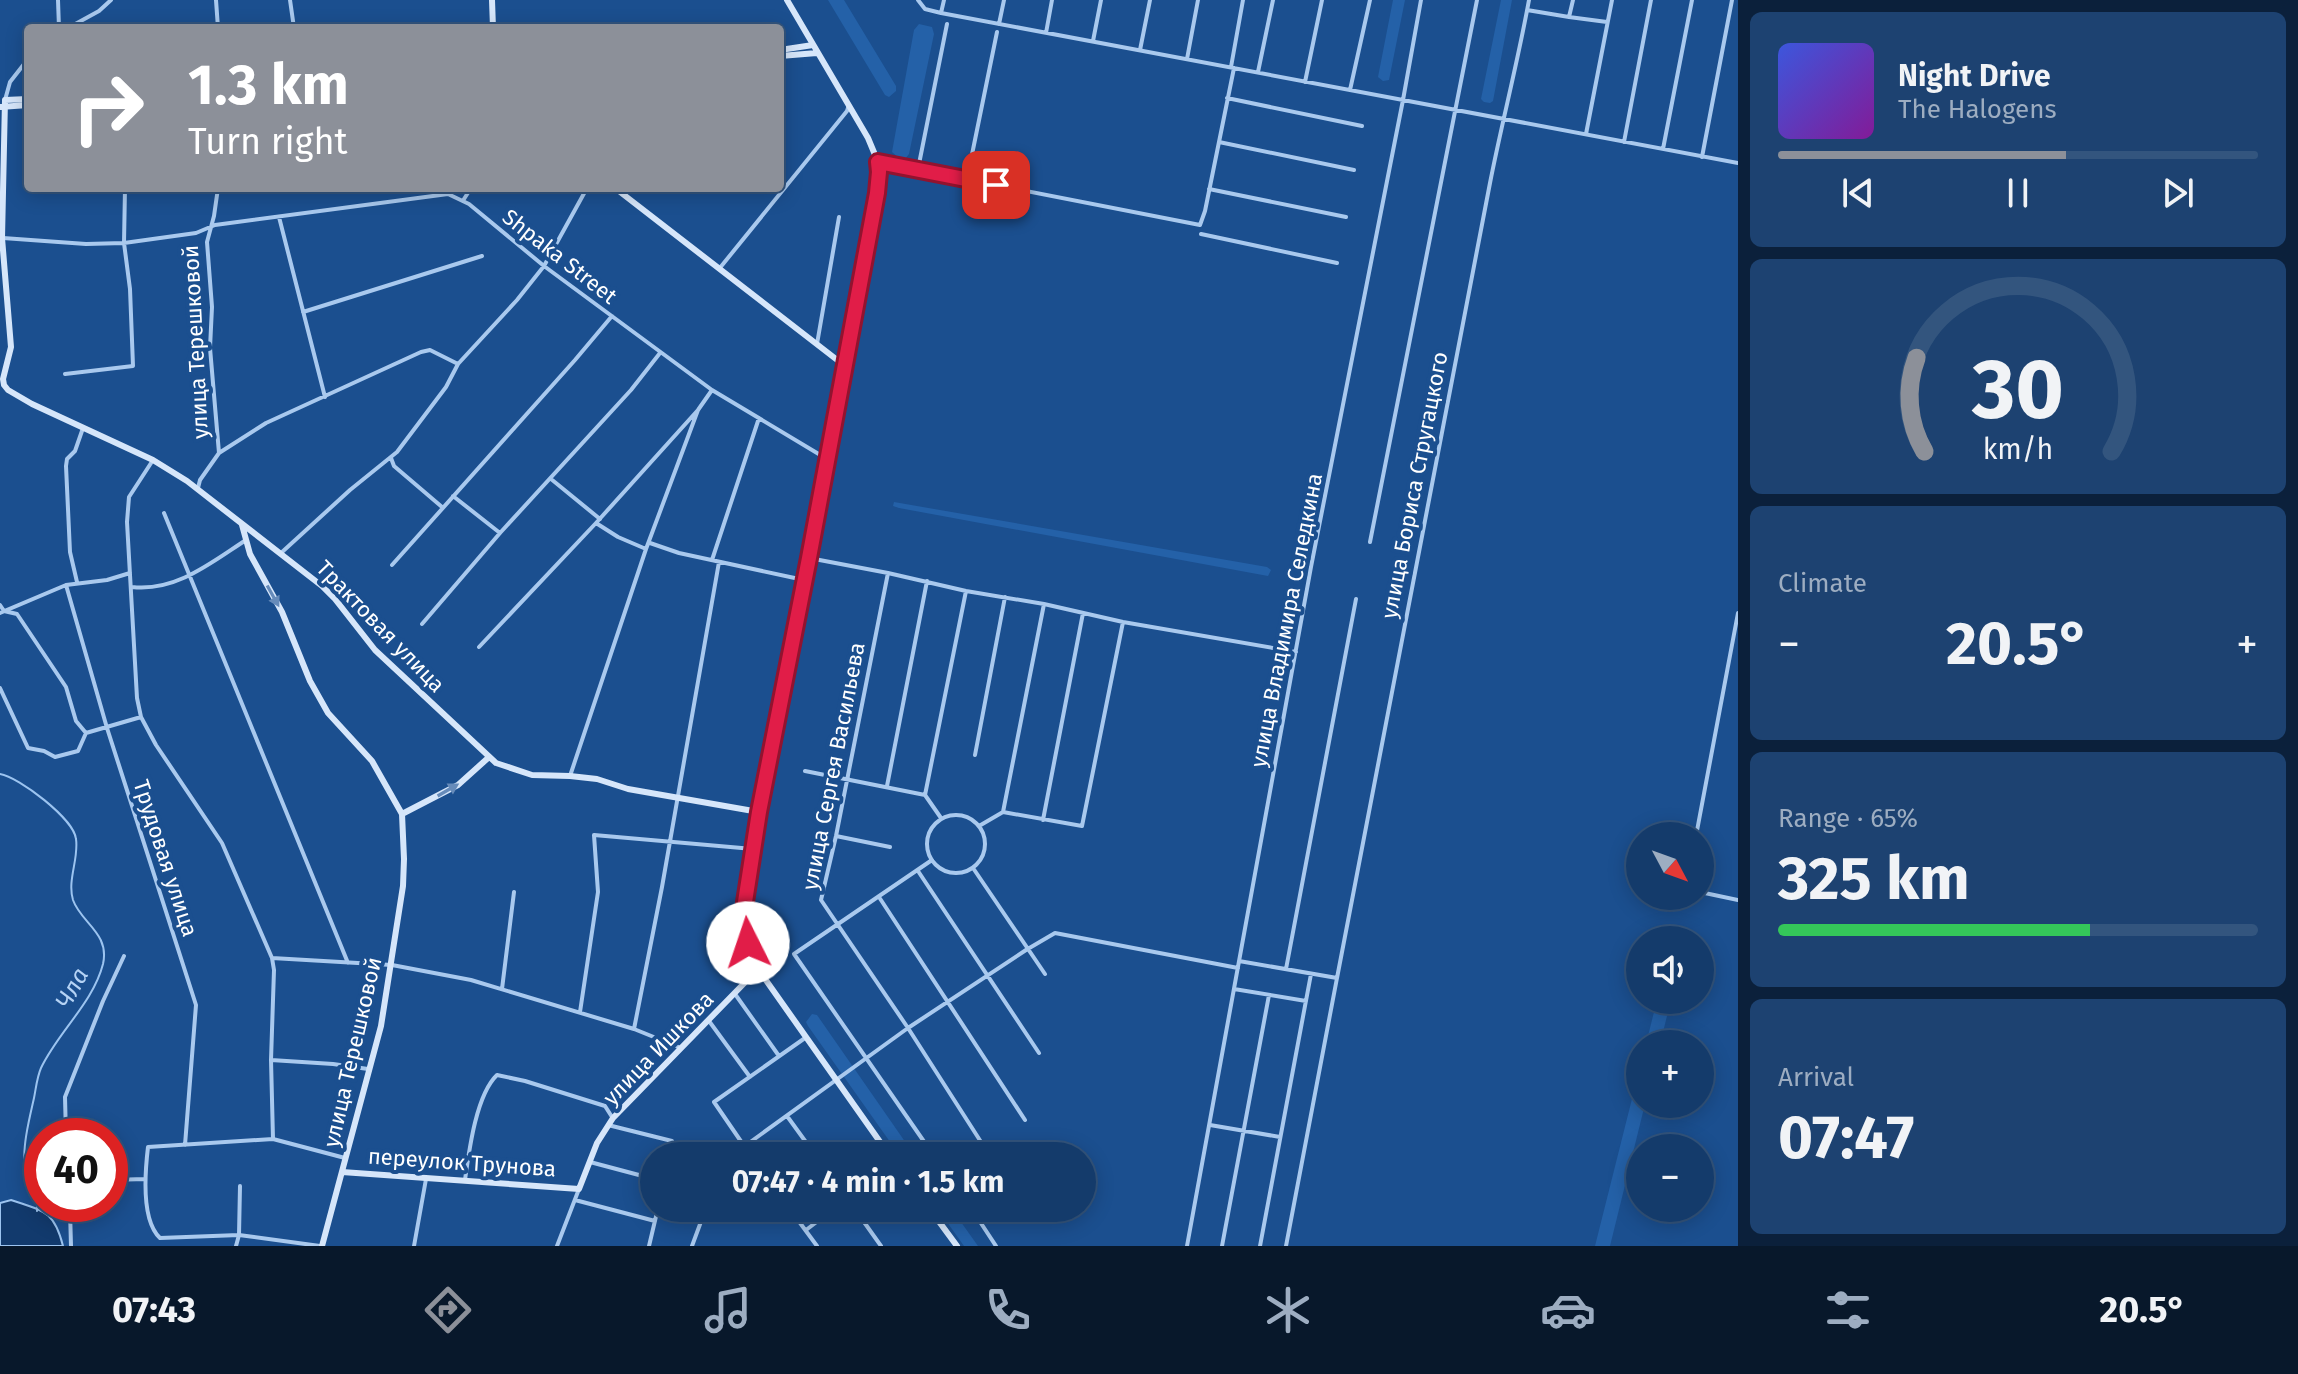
<!DOCTYPE html>
<html lang="en">
<head>
<meta charset="utf-8">
<style>
	body { margin:0; font-family:"Fira Sans",sans-serif; background:#1d4271; color:#f1f3f6; height:100vh; display:flex; flex-direction:column; font-size:30px; white-space:nowrap }
	* { box-sizing:border-box; margin:0 }
	p { font-size:26px; color:#9dadc1 }
	.icon { flex:none; width:44px; height:44px; fill:none; stroke:currentColor; stroke-width:2; stroke-linecap:round; stroke-linejoin:round }
	.map { position:relative; flex:1; overflow:hidden }
	.panel { display:flex; flex-direction:column; gap:12px; padding:12px; background:#0b203b; width:560px }
	.panel>* { flex:none }
	.guide { position:absolute; left:24px; top:24px; width:760px; height:168px; border-radius:8px; box-shadow:0 4px 20px #0003,0 0 0 2px #33557e; background:#8c9099; color:#fff; overflow:hidden }
	.needle { width:52px; rotate:131deg }
	.fabs { position:absolute; left:1626px; top:822px; display:grid; gap:16px }
	.fabs a { display:grid; place-items:center; width:88px; height:88px; border-radius:50%; background:#143b6b; box-shadow:0 4px 20px #0003,0 0 0 2px #33557e; font-size:40px }
	.speed { position:absolute; left:24px; top:1118px; display:flex; gap:16px; font-size:40px; font-weight:700; text-align:center }
	.speed>* { display:grid; place-content:center; width:104px; height:104px; border-radius:50%; background:#143b6b; box-shadow:0 4px 20px #0003,0 0 0 2px #33557e; line-height:1 }
	.speed .limit { border:12px solid #d22; background:#fff; color:#111 }
	.pin { position:absolute; display:grid; place-items:center; width:68px; height:68px; color:#fff; margin:-34px; border-radius:16px; box-shadow:0 4px 12px #0006 }
	.me { position:absolute; width:88px; margin:-44px; rotate:356deg; stroke-linejoin:round; filter:drop-shadow(0 0 6px #0008) }
	.turn { display:flex; align-items:center; gap:28px; height:168px; padding:0 32px; font-size:36px }
	.turn .icon { width:104px; height:104px; stroke-width:2.5 }
	.turn b { display:block; font-size:56px; line-height:68px }
	.big { font-size:60px; font-weight:700; line-height:1.1 }
	.panel .card { flex:1; display:flex; flex-direction:column; justify-content:center; gap:12px; min-width:0; padding:0 28px; border-radius:12px; background:#1d4271 }
	.panel .dial { align-items:center; gap:0 }
	.dial svg { height:208px; overflow:visible; fill:none; stroke:#33557e; stroke-width:7; stroke-linecap:round; text-anchor:middle }
	.dial text { fill:#f1f3f6; stroke:none }
	.song { display:flex; align-items:center; gap:24px }
	.cover { width:96px; height:96px; border-radius:12px; background:linear-gradient(135deg,hsl(230 70% 55%),hsl(290 70% 35%)) }
	.played { height:8px; border-radius:4px; background:linear-gradient(90deg,#8c9099 60%,#33557e 60%) }
	.keys { display:flex; justify-content:space-around; direction:ltr }
	.heat { display:flex; justify-content:space-between; align-items:center; font-size:44px; direction:ltr }
	.charge { height:12px; border-radius:6px; background:linear-gradient(90deg,#34c759 65%,#33557e 0) }
	.trip { position:absolute; left:640px; top:1142px; width:456px; height:80px; border-radius:40px; background:#143b6b; box-shadow:0 4px 20px #0003,0 0 0 2px #33557e; font-weight:700; line-height:80px; text-align:center }
	.dock { display:flex; height:128px; justify-content:space-around; align-items:center; background:#08182b; color:#9dadc1 }
	.dock .icon { width:56px; height:56px }
	.dock .selected { color:#8c9099 }
	.dock b { font-size:36px; color:#f1f3f6 }
	main { display:flex; flex:1; min-height:0 }
	.map>svg:first-child { display:block }
	.green { fill:#2461a8 }
	.water { fill:#123a6d; stroke:#9cc4f0; stroke-width:2 }
	.lines { fill:none; stroke-linecap:round; stroke-linejoin:round }
	.stream { stroke:#9cc4f0; stroke-width:2 }
	.street { stroke:#a9c9ee; stroke-width:4 }
	.secondary { stroke:#d6e6fa; stroke-width:6 }
	.oneway { fill:#668bba }
	.route-casing { stroke:#92132f; stroke-width:20 }
	.route { stroke:#e11d48; stroke-width:14 }
	.labels { text-anchor:middle; stroke-width:8; stroke-linejoin:round; paint-order:stroke }
	.street-label { font-size:22px; fill:#fff; stroke:#1b4f8f }
	.water-label { font-size:24px; font-style:italic; fill:#b5d3f5; stroke:#1b4f8f }
</style>
</head>
<body>
<main>
<div class="map">
<svg width="1738" height="1246" viewBox="0 0 1738 1246">
	<rect width="100%" height="100%" fill="#1b4f8f"/>
	<path class="green" d="M 828,0 L 844,0 L 896,86 L 896,91 L 889,97 L 885,95 Z
		M 1393,0 L 1405,0 L 1389,80 L 1383,81 L 1378,77 Z
		M 1501,0 L 1512,0 L 1493,101 L 1490,103 L 1484,102 L 1481,99 Z
		M 919,24 L 932,27 L 934,34 L 909,154 L 905,159 L 900,159 L 892,152 L 914,30 Z
		M 894,502 L 1267,567 L 1271,570 L 1268,576 L 899,508 L 893,506 Z
		M 1657,1000 L 1671,1000 L 1660,1044 L 1646,1044 Z
		M 812,1014 L 817,1015 L 915,1156 L 900,1156 L 808,1026 L 806,1022 Z
		M 1640,1067 L 1640,1104 L 1645,1104 L 1610,1246 L 1595,1246 Z
		M 937,1208 L 951,1208 L 978,1246 L 964,1246 Z"/>
	<path class="water" d="M 11,1200 C 43,1211 54,1210 63,1246 L 0,1246 L 0,1203 Z"/>
	<g class="lines">
		<path class="stream" d="M 0,774 C 19,777 74,819 76,839 C 79,859 67,880 73,900 C 81,923 110,933 103,964 C 93,1003 58,1032 41,1068 C 37,1077 36,1088 34,1098 C 30,1116 22,1147 25,1164 C 28,1181 39,1194 37,1211"/>
		<path class="street" d="M 58,0 L 59,28
			M 216,0 L 218,28
			M 290,0 L 294,28
			M 918,0 L 925,9 L 941,13 L 1738,163
			M 1527,10 L 1569,17 L 1573,0
			M 941,13 L 944,0
			M 1569,17 L 1607,22
			M 999,24 L 1004,0
			M 68,28 L 99,11 L 111,0
			M 1046,33 L 1052,0
			M 1093,41 L 1101,0
			M 1140,50 L 1150,0
			M 1187,59 L 1198,0
			M 1231,67 L 1243,0
			M 1258,72 L 1273,0
			M 1305,82 L 1322,0
			M 1350,90 L 1370,0
			M 1227,98 L 1362,126
			M 5,100 L 10,82 L 28,59
			M 1586,134 L 1612,0
			M 1219,142 L 1354,170
			M 1624,142 L 1651,0
			M 1663,149 L 1692,0
			M 1702,157 L 1732,0
			M 878,162 L 1200,225 L 1205,211 L 1234,68
			M 918,169 L 947,24
			M 967,179 L 997,32
			M 1209,189 L 1346,217
			M 464,199 L 471,188
			M 279,217 L 325,397
			M 1201,234 L 1337,263
			M 3,238 L 86,244 L 124,243 L 196,233 L 215,225 L 448,194 L 469,204 L 544,266 L 712,390 L 827,459
			M 719,269 L 847,111 L 849,105
			M 303,312 L 482,256
			M 817,344 L 839,217
			M 65,374 L 133,366 L 130,289 L 124,243 L 125,188
			M 219,453 L 266,423 L 421,352 L 430,350 L 458,364
			M 391,458 L 394,466 L 442,507
			M 153,460 L 129,497 L 127,522 L 137,698 L 141,717 L 156,745 L 222,843 L 272,958 L 274,970 L 271,1060 L 273,1139
			M 551,479 L 600,519
			M 198,488 L 200,480 L 219,453 L 210,348 L 212,307 L 207,242 L 214,216 L 218,188
			M 453,496 L 500,533
			M 164,513 L 348,963
			M 596,523 L 618,537 L 646,549
			M 1370,542 L 1477,0
			M 650,543 L 679,553 L 804,580
			M 281,553 L 350,490 L 397,452 L 446,387 L 458,364 L 517,300 L 544,266 L 587,188
			M 809,558 L 888,573 L 966,591 L 1044,604 L 1123,622 L 1296,652
			M 712,560 L 759,418
			M 392,565 L 575,360 L 612,316
			M 888,573 L 836,836 L 821,900 L 908,1028 L 990,1156
			M 77,582 L 70,552 L 66,466 L 67,459 L 75,451 L 83,428
			M 66,585 L 107,728 L 196,1005 L 185,1145
			M 132,587 C 176,592 212,562 246,540
			M 0,605 L 4,611 L 17,614 L 66,687 L 76,721 L 86,733
			M 0,613 L 66,585 L 107,580 L 130,573
			M 422,624 L 500,533 L 631,390 L 660,353
			M 479,647 L 596,523 L 698,410 L 712,390
			M 0,688 L 28,748 L 44,751 L 55,757 L 78,751 L 86,733 L 141,717
			M 975,755 L 1005,597
			M 805,771 L 925,795 L 941,818
			M 570,776 L 646,549 L 698,410
			M 887,786 L 927,581
			M 925,795 L 966,591
			M 1003,812 L 1044,604
			M927 844a29 29 0 1 1 58 0a29 29 0 1 1-58 0Z
			M 1043,820 L 1083,613
			M 979,826 L 1003,812 L 1082,826 L 1123,622
			M 836,836 L 890,847
			M 1696,836 L 1738,613
			M 932,860 L 794,954 L 934,1156
			M 973,868 L 1045,974
			M 918,871 L 1039,1053
			M 1700,892 L 1738,900
			M 879,897 L 1025,1120
			M 272,958 L 392,965 L 471,980 L 634,1029 L 681,1048
			M 1239,961 L 1337,978 C 1387,713 1438,448 1490,183 C 1502,122 1518,61 1529,0
			M 1286,969 L 1356,599
			M 502,989 L 514,892
			M 1234,989 L 1306,1001
			M 735,994 L 779,1056
			M 580,1012 L 598,892 L 594,835 L 753,849
			M 709,1021 L 750,1077
			M 634,1029 L 662,887 L 719,562
			M 271,1060 L 333,1064 L 368,1069
			M 787,1116 L 816,1156
			M 608,1125 L 672,1141 L 674,1147 L 672,1156
			M 1210,1125 L 1280,1137
			M 66,1136 L 65,1097 L 103,1001 L 124,956
			M 731,1156 L 908,1028 L 1026,950 L 1055,933 L 1238,968
			M 751,1156 L 714,1102 L 805,1038
			M 590,1162 L 654,1179
			M 110,1180 L 145,1179
			M 465,1180 C 469,1151 476,1095 497,1075 L 525,1081 L 605,1106 L 612,1117
			M 575,1200 L 655,1221
			M 789,1208 L 817,1246
			M 854,1208 L 881,1246
			M 971,1208 L 996,1246
			M 806,1230 L 835,1208
			M 71,1246 L 70,1210 L 72,1204
			M 236,1246 L 239,1235 L 240,1186
			M 320,1246 L 239,1235 L 160,1238 C 141,1220 145,1172 148,1147 L 273,1139 L 345,1158
			M 414,1246 L 426,1179
			M 557,1246 L 579,1189
			M 649,1246 L 658,1208
			M 692,1246 L 706,1208
			M 1187,1246 L 1311,567 L 1403,100 L 1421,0
			M 1222,1246 L 1269,995
			M 1260,1246 L 1311,974
			M 1286,1246 L 1337,978"/>
		<path class="secondary" d="M 492,0 L 493,28
			M 787,0 L 868,138 L 878,162 L 879,172 L 809,558 L 759,812 L 745,902 L 744,924 L 748,943 L 758,969 L 890,1156
			M 780,50 L 813,45
			M 780,56 L 817,53
			M 28,99 L 5,100 L 2,238 L 11,347 L 3,379 L 4,385 L 8,390 L 32,404 L 153,460 L 187,481 L 322,586 L 335,599 L 375,650 L 496,763 L 532,775 L 570,776 L 597,779 L 628,789 L 759,812
			M 0,107 L 28,105
			M 615,188 L 845,366
			M 242,525 L 250,554 L 282,612 L 310,681 L 328,713 L 372,761 L 402,814 L 404,859 L 403,886 L 381,1026 L 322,1246
			M 402,814 L 458,785 L 488,758
			M 342,1172 L 579,1189 L 597,1143 L 613,1118 L 758,969
			M 929,1208 L 957,1246"/>
	</g>
	<defs><path id="oneway-solid" d="M-6-.8H1V-3.2L6.5 0L1 3.2V.8H-6Z" transform="scale(2)"/></defs>
	<g class="oneway">
		<use href="#oneway-solid" transform="translate(273 596) rotate(61)"/>
		<use href="#oneway-solid" transform="translate(448 790) rotate(-30)"/>
	</g>
	<g class="lines">
		<defs>
			<path id="route" d="M 748,943 L 744,924 L 745,902 L 759,812 L 809,558 L 877,193 L 879,172 L 878,162 L 996,185"/>
		</defs>
		<use href="#route" class="route-casing"/>
		<use href="#route" class="route"/>
	</g>
	<g class="labels">
		<g class="street-label">
			<text transform="translate(560 256) rotate(38)" y="8">Shpaka Street</text>
			<text transform="translate(195 342) rotate(-93)" y="8">улица Терешковой</text>
			<text transform="translate(1414 485) rotate(-79)" y="8">улица Бориса Стругацкого</text>
			<text transform="translate(1286 620) rotate(-79)" y="8">улица Владимира Селедкина</text>
			<text transform="translate(381 626) rotate(46)" y="8">Трактовая улица</text>
			<text transform="translate(833 766) rotate(-79)" y="8">улица Сергея Васильева</text>
			<text transform="translate(166 858) rotate(72)" y="8">Трудовая улица</text>
			<text transform="translate(658 1048) rotate(-46)" y="8">улица Ишкова</text>
			<text transform="translate(352 1052) rotate(-77)" y="8">улица Терешковой</text>
			<text transform="translate(462 1162) rotate(4)" y="8">переулок Трунова</text>
		</g>
		<g class="water-label">
			<text transform="translate(72 988) rotate(-61)" y="8">Чла</text>
		</g>
	</g>
</svg>
<div class="fabs">
<a><svg class="needle" viewBox="-14 -14 28 28"><path d="M0-13l5 13h-10z" fill="#e53935"/><path d="M0 13l5-13h-10z" fill="#9dadc1"/></svg></a>
<a><svg class="icon" aria-label="sound" viewBox="0 0 24 24"><path d="M4 9h4l5-4v14l-5-4H4zM17 9q2 3 0 6"/></svg></a>
<a>+</a>
<a>−</a>
</div>
<div class="speed"><div class="limit">40</div></div>
<div class="pin" style="left:996px;top:185px;background:#d93025"><svg class="icon" aria-label="arrive" viewBox="0 0 24 24"><path d="M6 21V4h12l-3 4 3 4H6"/></svg></div>
<svg class="me" style="left:748px;top:943px" viewBox="-20 -20 40 40"><circle r="19" fill="#fff"/><path d="M0-13L10 11 0 6-10 11z" fill="#e11d48"/></svg>
<div class="trip">07:47 · 4 min · 1.5 km</div>
<div class="guide">
<div class="turn"><svg class="icon" aria-label="right" viewBox="0 0 24 24"><path d="M7 20v-9h11M14 6l5 5-5 5"/></svg><div><b>1.3 km</b>Turn right</div></div>
</div>
</div>
<section class="panel">
<div class="card">
<div class="song"><i class="cover"></i><div><b>Night Drive</b><p>The Halogens</p></div></div>
<div class="played"></div>
<div class="keys"><svg class="icon" aria-label="previous" viewBox="0 0 24 24"><path d="M18 5L8 12l10 7zM5 5v14"/></svg><svg class="icon" aria-label="pause" viewBox="0 0 24 24"><path d="M8 5v14M16 5v14"/></svg><svg class="icon" aria-label="next" viewBox="0 0 24 24"><path d="M6 5l10 7-10 7zM19 5v14"/></svg></div>
</div>
<div class="card dial"><svg viewBox="0 0 100 80">
<path d="M14 69A42 42 0 1 1 86 69"/>
<path d="M14 69A42 42 0 0 1 11 33" stroke="#8c9099"/>
<text x="50" y="56" font-size="32" font-weight="700">30</text>
<text x="50" y="72" font-size="11">km/h</text>
</svg></div>
<div class="card"><p>Climate</p>
<div class="heat"><a>−</a><b class="big">20.5°</b><a>+</a></div>
</div>
<div class="card"><p>Range · 65%</p><b class="big">325 km</b><div class="charge"></div></div>
<div class="card"><p>Arrival</p><b class="big">07:47</b></div>
</section>
</main>
<nav class="dock">
<b>07:43</b>
<svg class="icon selected" aria-label="directions" viewBox="0 0 24 24"><path d="M12 3l9 9-9 9-9-9zM9 14v-3h6M13 9l2 2-2 2"/></svg>
<svg class="icon" aria-label="music" viewBox="0 0 24 24"><path d="M9 18V5l10-2v13"/><circle cx="6" cy="18" r="3"/><circle cx="16" cy="16" r="3"/></svg>
<svg class="icon" aria-label="phone" viewBox="0 0 24 24"><path d="M5 4h4l2 5-3 2q2 4 5 5l2-3 5 2v4C11 20 4 13 5 4z"/></svg>
<svg class="icon" aria-label="climate" viewBox="0 0 24 24"><path d="M12 3v18M4 7l16 10M4 17L20 7"/></svg>
<svg class="icon" aria-label="car" viewBox="0 0 24 24"><path d="M5 17H2v-5l4-1 3-4h7l3 4 3 1v5h-3M9 17h6M6 11h13"/><circle cx="7" cy="17" r="2"/><circle cx="17" cy="17" r="2"/></svg>
<svg class="icon" aria-label="filters" viewBox="0 0 24 24"><path d="M4 7h16M4 17h16"/><circle cx="9" cy="7" r="2"/><circle cx="15" cy="17" r="2"/></svg>
<b>20.5°</b>
</nav>
</body>
</html>
